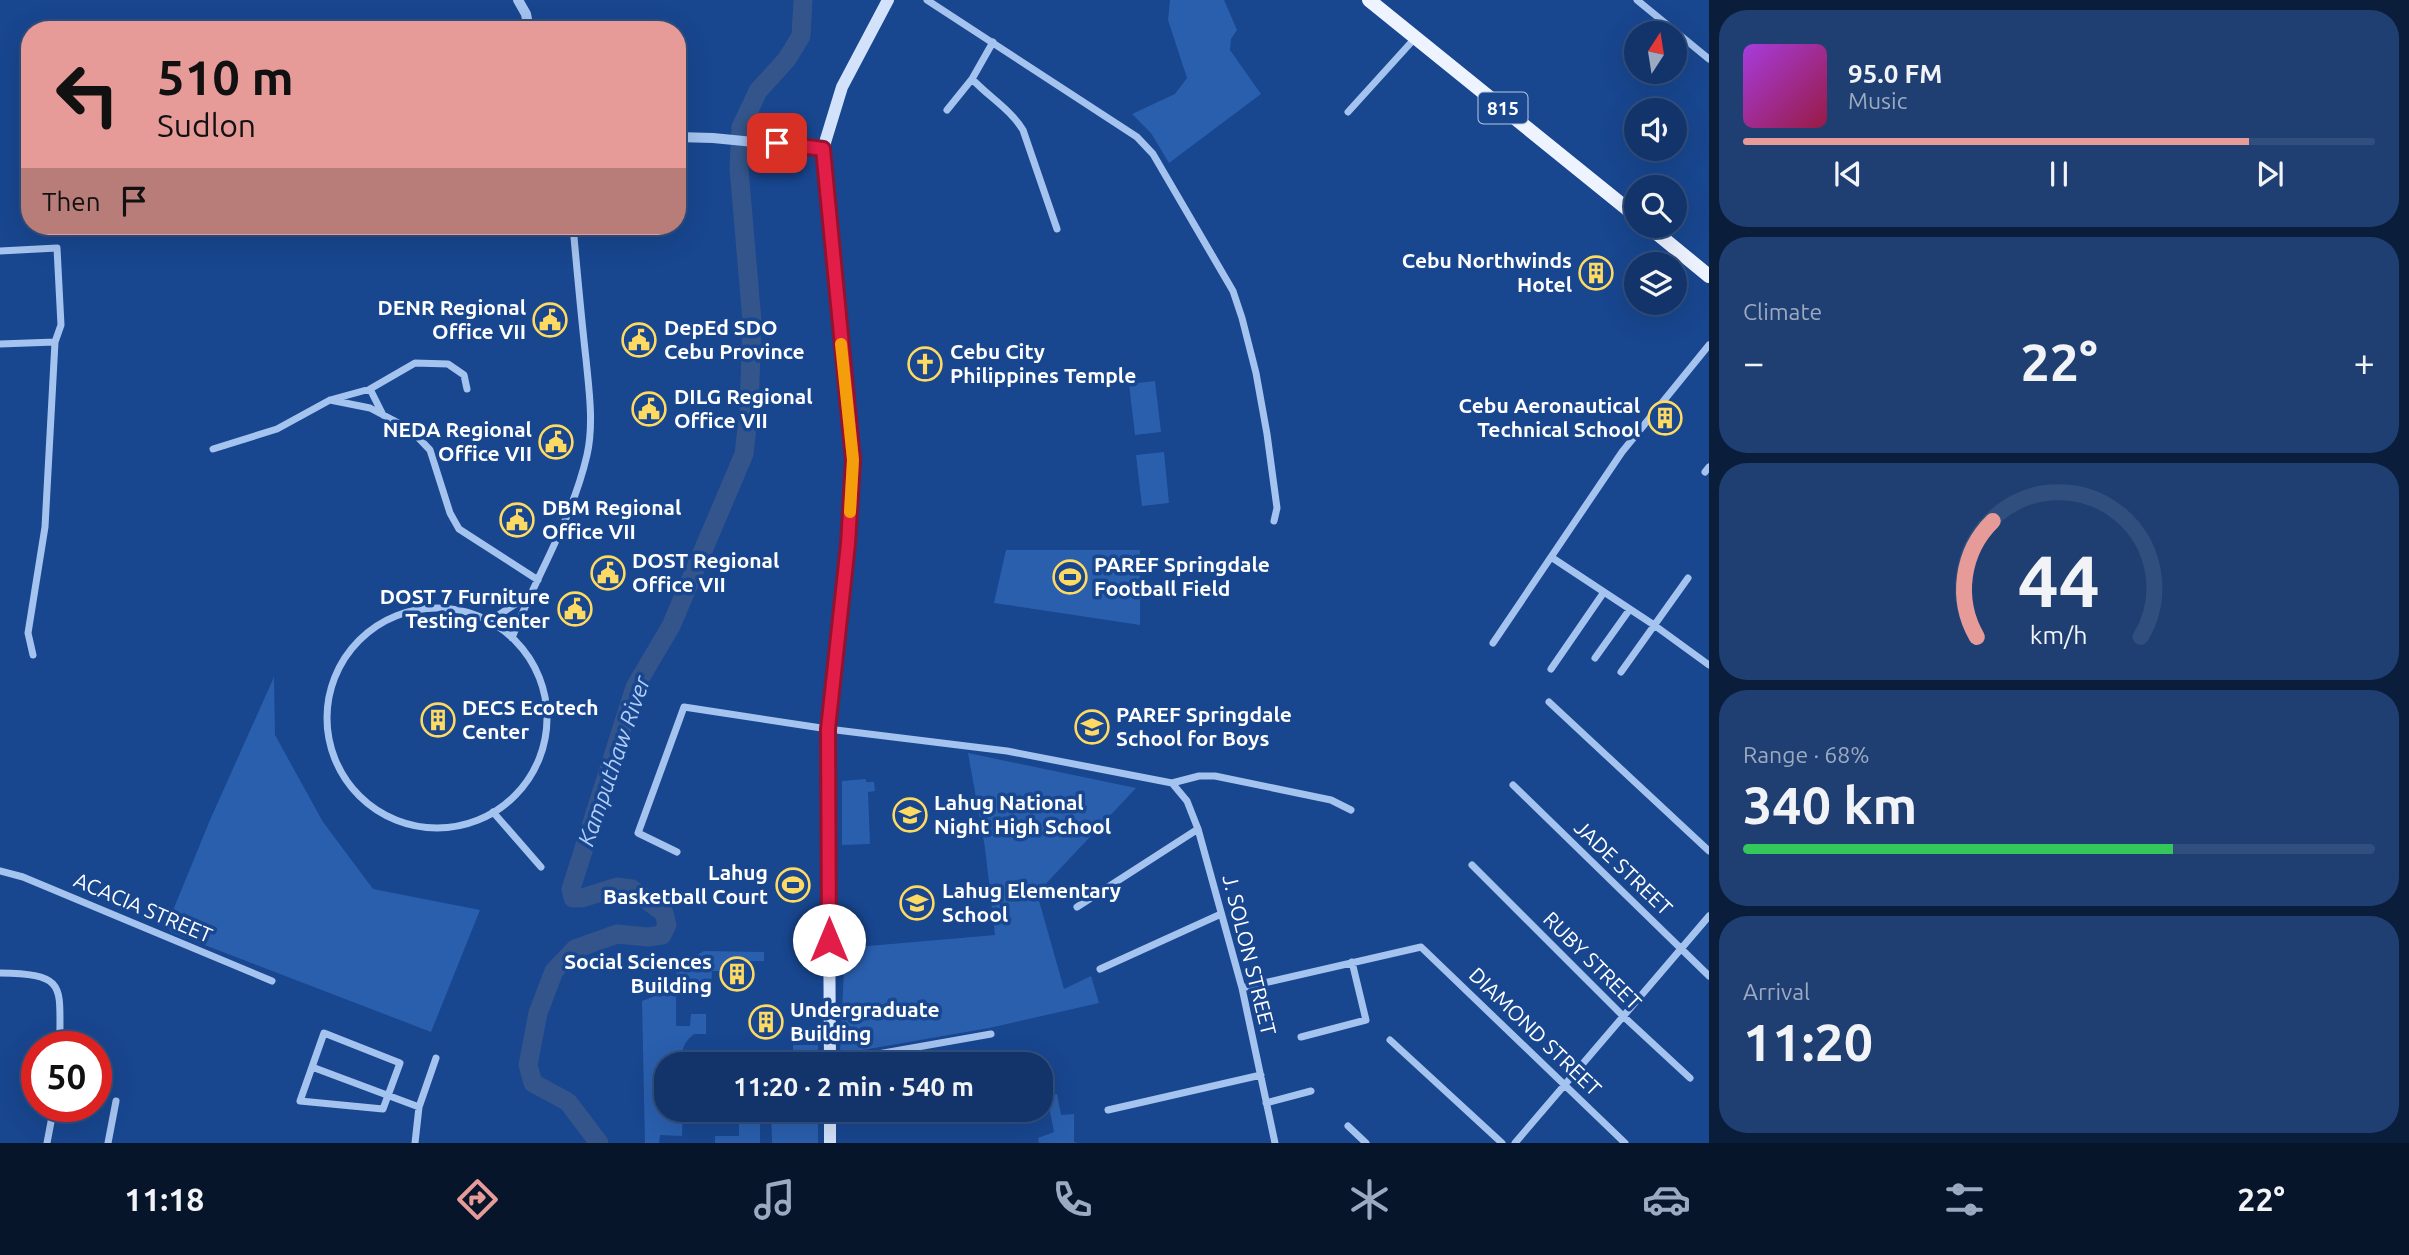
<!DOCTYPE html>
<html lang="en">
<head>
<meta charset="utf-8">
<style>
	body { margin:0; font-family:Ubuntu,sans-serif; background:#1f3f73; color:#f1f3f6; height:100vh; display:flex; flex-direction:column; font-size:26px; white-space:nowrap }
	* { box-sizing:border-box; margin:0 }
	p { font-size:23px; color:#9caac1 }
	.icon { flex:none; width:38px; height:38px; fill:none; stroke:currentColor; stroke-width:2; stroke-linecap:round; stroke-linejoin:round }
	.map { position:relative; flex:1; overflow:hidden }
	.panel { display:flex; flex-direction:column; gap:10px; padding:10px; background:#0a1d3b; width:700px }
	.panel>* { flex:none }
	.banner { position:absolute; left:21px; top:21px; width:665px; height:214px; border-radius:28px; box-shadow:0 7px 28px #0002,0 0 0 2px #314f7e; background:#e69b98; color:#111; overflow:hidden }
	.needle { width:46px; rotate:12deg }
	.buttons { position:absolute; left:1624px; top:21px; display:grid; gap:14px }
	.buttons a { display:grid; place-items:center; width:63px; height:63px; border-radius:50%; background:#12346b; box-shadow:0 7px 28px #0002,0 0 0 2px #314f7e; font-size:35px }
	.speed { position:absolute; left:21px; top:1031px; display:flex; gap:14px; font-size:35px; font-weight:700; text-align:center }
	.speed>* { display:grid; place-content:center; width:91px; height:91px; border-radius:50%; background:#12346b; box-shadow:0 7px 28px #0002,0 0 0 2px #314f7e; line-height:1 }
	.speed .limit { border:10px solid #d22; background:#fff; color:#111 }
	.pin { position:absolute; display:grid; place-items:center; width:60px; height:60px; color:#fff; margin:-30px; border-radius:14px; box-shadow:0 4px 10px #0006 }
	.me { position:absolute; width:77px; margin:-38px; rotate:0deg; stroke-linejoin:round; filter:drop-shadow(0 0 5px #0008) }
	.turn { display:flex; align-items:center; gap:24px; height:147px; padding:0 21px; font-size:32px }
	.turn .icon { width:91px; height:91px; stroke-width:2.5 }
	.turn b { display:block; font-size:49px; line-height:60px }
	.then { display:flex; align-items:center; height:66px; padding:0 21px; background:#0003; gap:14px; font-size:26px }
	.big { font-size:52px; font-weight:700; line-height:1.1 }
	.panel .widget { flex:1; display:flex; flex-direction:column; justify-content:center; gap:10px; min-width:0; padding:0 24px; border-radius:28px; background:#1f3f73 }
	.panel .dial { align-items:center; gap:0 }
	.dial svg { height:182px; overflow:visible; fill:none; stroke:#314f7e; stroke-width:7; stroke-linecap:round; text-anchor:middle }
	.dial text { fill:#f1f3f6; stroke:none }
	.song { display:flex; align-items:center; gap:21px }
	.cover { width:84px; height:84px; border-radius:10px; background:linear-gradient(135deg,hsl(280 70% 55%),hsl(340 70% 35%)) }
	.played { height:7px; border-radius:4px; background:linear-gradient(90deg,#e69b98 80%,#314f7e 80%) }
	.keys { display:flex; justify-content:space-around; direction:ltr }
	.heat { display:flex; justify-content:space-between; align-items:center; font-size:38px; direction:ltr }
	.charge { height:10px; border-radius:5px; background:linear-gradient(90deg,#34c759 68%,#314f7e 0) }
	.trip { position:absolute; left:654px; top:1052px; width:399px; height:70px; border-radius:28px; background:#12346b; box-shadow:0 7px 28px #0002,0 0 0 2px #314f7e; font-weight:700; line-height:70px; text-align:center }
	.tabs { display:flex; height:112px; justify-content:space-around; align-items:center; background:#07152b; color:#9caac1 }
	.tabs .icon { width:49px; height:49px }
	.tabs .current { color:#e69b98 }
	.tabs b { font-size:32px; color:#f1f3f6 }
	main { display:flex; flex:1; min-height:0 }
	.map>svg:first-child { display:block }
	.green { fill:#2a5fae }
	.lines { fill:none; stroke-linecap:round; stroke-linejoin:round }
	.river { stroke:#33558b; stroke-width:19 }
	.minor { stroke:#a5c3ef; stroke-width:7 }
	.tertiary { stroke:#a5c3ef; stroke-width:10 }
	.secondary { stroke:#d2e2fb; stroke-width:12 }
	.primary { stroke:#edf3ff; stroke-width:14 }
	.route-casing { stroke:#92132f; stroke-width:18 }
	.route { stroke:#e11d48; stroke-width:12 }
	.slow { stroke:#f59e0b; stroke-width:12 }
	.labels { text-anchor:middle; stroke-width:7; stroke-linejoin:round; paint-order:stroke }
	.shield { fill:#18468f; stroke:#bac8dd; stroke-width:2 }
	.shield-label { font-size:19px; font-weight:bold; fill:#fff }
	.poi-label { font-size:21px; font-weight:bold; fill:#fff; stroke:#18468f; text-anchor:start }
	.street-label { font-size:21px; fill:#fff; stroke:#18468f }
	.water-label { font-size:23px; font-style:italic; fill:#b1cdf6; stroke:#18468f }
</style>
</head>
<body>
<main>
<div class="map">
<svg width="1709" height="1143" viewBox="0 0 1709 1143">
	<rect width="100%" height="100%" fill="#18468f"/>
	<path class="green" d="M 1170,0 L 1224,0 L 1237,30 L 1231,39 L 1230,50 L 1261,94 L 1169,163 L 1151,133 L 1132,114 L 1175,94 L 1187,78 L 1168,20 Z
		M 1155,381 L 1161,432 L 1135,435 L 1129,384 Z
		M 1164,452 L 1169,503 L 1142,506 L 1136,455 Z
		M 1006,550 L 1140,550 L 1140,625 L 994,603 Z
		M 274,677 L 275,735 L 323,822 L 373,889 L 480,910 L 431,1032 L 171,932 L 167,925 L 210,820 Z
		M 968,753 L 1136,788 L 1040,890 L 1038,897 L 1064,989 L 1091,976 L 1099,1003 L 989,1028 L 840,1054 L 845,948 L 995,935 L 985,848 Z
		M 866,779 L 866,782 L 874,782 L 875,791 L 868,792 L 870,844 L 842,845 L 842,781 Z
		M 704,951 L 764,952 L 764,961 L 733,961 L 732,971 L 712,971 L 711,988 L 676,988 L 676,1026 L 690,1026 L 691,1014 L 706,1014 L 706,1034 L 694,1034 C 684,1042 680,1051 683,1064 L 667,1064 L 667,1110 L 683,1110 L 682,1136 L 660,1135 L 659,1143 L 645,1143 L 642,1001 L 676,988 L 677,966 Z
		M 793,1045 L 818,1045 L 818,1064 L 770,1064 L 770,1053 L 793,1052 Z
		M 1041,1086 L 1045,1097 L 1057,1094 L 1061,1115 L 1074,1114 L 1074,1142 L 1078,1143 L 1039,1143 L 1038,1138 L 1054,1132 L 1048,1102 L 1041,1103 Z
		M 739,1110 L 760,1110 L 760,1143 L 715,1143 L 715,1136 L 739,1136 Z
		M 771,1110 L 818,1110 L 818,1143 L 772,1143 Z"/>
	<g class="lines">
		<path class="river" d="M 599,1143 L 568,1102 L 533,1083 L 528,1065 L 538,1013 L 554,971 L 575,949 L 617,934 L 648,937 L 662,935 L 667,925 L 664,913 L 632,889 L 617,887 L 582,898 L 573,898 L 571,889 L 635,687 L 671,626 L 744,454 L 749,411 L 752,321 L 739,169 L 741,127 L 758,91 L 787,59 L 801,36 L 803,0"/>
		<path class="minor" d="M 927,0 L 1137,137 L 1153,154 L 1233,291 L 1242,318 L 1256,373 L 1267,434 L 1277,508 L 1274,521
			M 1637,0 L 1709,59
			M 972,79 C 989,97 1011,110 1023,130 L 1057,229
			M 947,110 L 972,79 L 993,42
			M 1348,112 L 1416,37
			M 0,251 L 57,248 L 61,325 L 55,342 L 45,527 L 28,633 L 33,655
			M 0,344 L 55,342
			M 370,389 L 383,415
			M 330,400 L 370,408 L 410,429 L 430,450 L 450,513 L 459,529 L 538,580
			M 213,449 L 277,429 L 330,400 L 370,389 L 415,363 L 448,364 L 464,375 L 467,389
			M 1705,472 L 1709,467
			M 1551,557 L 1654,625 L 1709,665
			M327 718a110 110 0 1 1 220 0a110 110 0 1 1-220 0Z
			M 489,621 L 528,596
			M 512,638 C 536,576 572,520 587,455 C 594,424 589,390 586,359 C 581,315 577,270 573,226
			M 1493,643 L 1622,452 L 1709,345
			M 1595,658 L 1630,609
			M 1551,669 L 1604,592
			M 1621,672 L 1688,578
			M 1549,702 L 1709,851
			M 1172,783 L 1187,801 L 1198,829 L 1242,988 L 1275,1143
			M 1513,785 L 1709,976
			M 493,812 L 541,867
			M 677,852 L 638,833 L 684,707 L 828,729 L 1007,751 L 1172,783 L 1199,776 L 1215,776 L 1331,800 L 1351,810
			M 1472,865 L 1623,1016 L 1690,1078
			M 0,871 L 23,877 L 272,981
			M 1077,907 L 1198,829
			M 1100,969 L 1221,914
			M 0,973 C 69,974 59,986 60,1046
			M 1242,988 L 1421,947 L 1625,1143
			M 324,1033 L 400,1063 L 383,1109 L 300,1101 Z
			M 1301,1037 L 1366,1020 L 1352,962
			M 1390,1040 L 1502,1143
			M 830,1060 L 861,1057 L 991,1034
			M 312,1067 L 419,1107
			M 1266,1103 L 1311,1091
			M 1108,1110 L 1261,1075
			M 1348,1126 L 1366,1143
			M 47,1143 L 54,1106
			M 108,1143 L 116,1101
			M 415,1143 L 419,1107 L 436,1058
			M 1515,1143 L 1709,916"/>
		<path class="tertiary" d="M 518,0 L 526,14 L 529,30
			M 677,137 L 713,138 L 823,149"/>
		<path class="secondary" d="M 830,1064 L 828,729 L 847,544 L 853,460 L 823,149 L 842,87 L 888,0
			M 830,1110 L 830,1143"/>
		<path class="primary" d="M 1369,0 L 1636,216
			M 1648,226 L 1709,276"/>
	</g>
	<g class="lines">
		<defs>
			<path id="route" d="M 777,143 L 823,149 L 853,460 L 848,544 L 828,729 L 829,940"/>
		</defs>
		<use href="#route" class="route-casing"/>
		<use href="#route" class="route"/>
		<path class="slow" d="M 841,344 L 853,460 L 850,512"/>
	</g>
	<defs>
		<symbol id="building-ring" viewBox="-11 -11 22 22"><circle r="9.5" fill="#18468f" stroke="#ffda63" stroke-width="1.5"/><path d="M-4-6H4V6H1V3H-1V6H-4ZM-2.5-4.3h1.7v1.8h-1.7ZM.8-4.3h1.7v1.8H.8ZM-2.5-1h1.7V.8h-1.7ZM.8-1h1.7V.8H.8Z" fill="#ffda63"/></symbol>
		<symbol id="civic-ring" viewBox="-11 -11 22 22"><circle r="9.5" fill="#18468f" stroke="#ffda63" stroke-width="1.5"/><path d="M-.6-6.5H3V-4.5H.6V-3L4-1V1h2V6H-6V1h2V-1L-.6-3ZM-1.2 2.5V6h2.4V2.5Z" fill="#ffda63"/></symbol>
		<symbol id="church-ring" viewBox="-11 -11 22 22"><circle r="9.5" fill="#18468f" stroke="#ffda63" stroke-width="1.5"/><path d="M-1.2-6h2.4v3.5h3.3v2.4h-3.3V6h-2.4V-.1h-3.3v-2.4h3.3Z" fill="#ffda63"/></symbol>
		<symbol id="stadium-ring" viewBox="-11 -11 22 22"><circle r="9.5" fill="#18468f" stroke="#ffda63" stroke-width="1.5"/><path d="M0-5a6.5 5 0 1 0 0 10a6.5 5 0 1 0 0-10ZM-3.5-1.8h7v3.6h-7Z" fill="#ffda63"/></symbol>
		<symbol id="school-ring" viewBox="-11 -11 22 22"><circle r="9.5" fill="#18468f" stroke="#ffda63" stroke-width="1.5"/><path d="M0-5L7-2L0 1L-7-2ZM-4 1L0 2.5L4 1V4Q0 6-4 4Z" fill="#ffda63"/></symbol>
	</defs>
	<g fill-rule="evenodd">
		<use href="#building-ring" x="1577" y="254" width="38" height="38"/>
		<use href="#civic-ring" x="531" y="301" width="38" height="38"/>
		<use href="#civic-ring" x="620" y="321" width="38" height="38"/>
		<use href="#church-ring" x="906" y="345" width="38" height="38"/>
		<use href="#civic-ring" x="630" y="390" width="38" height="38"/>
		<use href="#building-ring" x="1646" y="399" width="38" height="38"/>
		<use href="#civic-ring" x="537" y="423" width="38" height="38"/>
		<use href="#civic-ring" x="498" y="501" width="38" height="38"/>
		<use href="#civic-ring" x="589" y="554" width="38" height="38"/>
		<use href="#stadium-ring" x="1051" y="558" width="38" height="38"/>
		<use href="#civic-ring" x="556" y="590" width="38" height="38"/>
		<use href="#building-ring" x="419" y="701" width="38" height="38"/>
		<use href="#school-ring" x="1073" y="708" width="38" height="38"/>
		<use href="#school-ring" x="891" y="796" width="38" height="38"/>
		<use href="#stadium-ring" x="774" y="866" width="38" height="38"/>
		<use href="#school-ring" x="898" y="884" width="38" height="38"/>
		<use href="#building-ring" x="718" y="955" width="38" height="38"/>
		<use href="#building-ring" x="747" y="1003" width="38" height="38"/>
	</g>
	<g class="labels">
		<rect class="shield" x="1478.5" y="92.5" width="49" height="31" rx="5"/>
		<g class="shield-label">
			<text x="1503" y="115">815</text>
		</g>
		<g class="poi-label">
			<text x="1572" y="268" text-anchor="end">Cebu Northwinds<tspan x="1572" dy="24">Hotel</tspan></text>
			<text x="526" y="315" text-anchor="end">DENR Regional<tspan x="526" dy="24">Office VII</tspan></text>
			<text x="664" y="335">DepEd SDO<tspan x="664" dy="24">Cebu Province</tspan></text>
			<text x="950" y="359">Cebu City<tspan x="950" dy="24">Philippines Temple</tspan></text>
			<text x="674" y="404">DILG Regional<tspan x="674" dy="24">Office VII</tspan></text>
			<text x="1640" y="413" text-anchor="end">Cebu Aeronautical<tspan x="1640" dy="24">Technical School</tspan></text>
			<text x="532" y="437" text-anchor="end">NEDA Regional<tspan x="532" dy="24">Office VII</tspan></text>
			<text x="542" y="515">DBM Regional<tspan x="542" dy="24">Office VII</tspan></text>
			<text x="632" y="568">DOST Regional<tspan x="632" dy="24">Office VII</tspan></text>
			<text x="1094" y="572">PAREF Springdale<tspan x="1094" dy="24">Football Field</tspan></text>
			<text x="550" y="604" text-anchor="end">DOST 7 Furniture<tspan x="550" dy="24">Testing Center</tspan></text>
			<text x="462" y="715">DECS Ecotech<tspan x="462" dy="24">Center</tspan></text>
			<text x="1116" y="722">PAREF Springdale<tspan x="1116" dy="24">School for Boys</tspan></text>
			<text x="934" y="810">Lahug National<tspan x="934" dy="24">Night High School</tspan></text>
			<text x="768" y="880" text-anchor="end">Lahug<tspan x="768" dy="24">Basketball Court</tspan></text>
			<text x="942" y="898">Lahug Elementary<tspan x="942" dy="24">School</tspan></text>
			<text x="712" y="969" text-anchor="end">Social Sciences<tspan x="712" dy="24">Building</tspan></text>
			<text x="790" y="1017">Undergraduate<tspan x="790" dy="24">Building</tspan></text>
		</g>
		<g class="street-label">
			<text transform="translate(1623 868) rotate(44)" y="7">JADE STREET</text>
			<text transform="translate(143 908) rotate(23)" y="7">ACACIA STREET</text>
			<text transform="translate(1249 955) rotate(76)" y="7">J. SOLON STREET</text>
			<text transform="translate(1592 961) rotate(45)" y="7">RUBY STREET</text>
			<text transform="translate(1535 1032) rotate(44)" y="7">DIAMOND STREET</text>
		</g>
		<g class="water-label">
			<text transform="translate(614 761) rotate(-71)" y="8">Kamputhaw River</text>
		</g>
	</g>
</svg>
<div class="buttons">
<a><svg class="needle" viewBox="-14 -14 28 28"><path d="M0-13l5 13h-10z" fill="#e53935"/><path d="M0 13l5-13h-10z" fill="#9caac1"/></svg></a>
<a><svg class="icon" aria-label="sound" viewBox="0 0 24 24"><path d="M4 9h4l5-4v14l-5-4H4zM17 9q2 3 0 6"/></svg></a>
<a><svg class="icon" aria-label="search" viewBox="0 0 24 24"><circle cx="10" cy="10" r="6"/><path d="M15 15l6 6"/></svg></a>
<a><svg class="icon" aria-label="layers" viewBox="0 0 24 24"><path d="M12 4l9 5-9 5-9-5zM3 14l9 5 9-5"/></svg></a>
</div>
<div class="speed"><div class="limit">50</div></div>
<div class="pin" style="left:777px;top:143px;background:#d93025"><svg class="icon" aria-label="arrive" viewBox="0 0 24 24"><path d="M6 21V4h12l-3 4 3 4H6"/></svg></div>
<svg class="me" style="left:829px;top:940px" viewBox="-20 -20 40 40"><circle r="19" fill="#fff"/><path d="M0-13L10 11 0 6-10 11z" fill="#e11d48"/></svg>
<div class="trip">11:20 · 2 min · 540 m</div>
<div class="banner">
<div class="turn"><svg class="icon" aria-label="left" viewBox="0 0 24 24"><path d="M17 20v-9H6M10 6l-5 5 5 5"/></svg><div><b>510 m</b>Sudlon</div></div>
<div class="then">Then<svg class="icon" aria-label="arrive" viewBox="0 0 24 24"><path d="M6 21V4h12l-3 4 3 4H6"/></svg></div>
</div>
</div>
<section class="panel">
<div class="widget">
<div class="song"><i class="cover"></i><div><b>95.0 FM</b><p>Music</p></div></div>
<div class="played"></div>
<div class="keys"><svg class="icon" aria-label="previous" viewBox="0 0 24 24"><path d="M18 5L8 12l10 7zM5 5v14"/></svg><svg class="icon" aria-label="pause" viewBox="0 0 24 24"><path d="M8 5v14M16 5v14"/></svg><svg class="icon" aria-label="next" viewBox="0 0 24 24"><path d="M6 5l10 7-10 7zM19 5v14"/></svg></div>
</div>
<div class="widget"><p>Climate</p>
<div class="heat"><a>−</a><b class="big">22°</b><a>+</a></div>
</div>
<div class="widget dial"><svg viewBox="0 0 100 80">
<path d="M14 69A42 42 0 1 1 86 69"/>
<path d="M14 69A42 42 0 0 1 21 18" stroke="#e69b98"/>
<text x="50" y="56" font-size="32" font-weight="700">44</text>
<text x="50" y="72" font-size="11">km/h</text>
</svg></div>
<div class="widget"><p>Range · 68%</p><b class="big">340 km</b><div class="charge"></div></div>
<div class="widget"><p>Arrival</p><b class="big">11:20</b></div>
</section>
</main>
<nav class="tabs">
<b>11:18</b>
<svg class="icon current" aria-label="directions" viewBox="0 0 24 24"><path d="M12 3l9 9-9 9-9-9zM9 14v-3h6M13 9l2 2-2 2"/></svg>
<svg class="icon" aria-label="music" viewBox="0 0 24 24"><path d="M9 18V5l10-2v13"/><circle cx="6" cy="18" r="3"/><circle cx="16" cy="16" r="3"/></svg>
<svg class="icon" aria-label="phone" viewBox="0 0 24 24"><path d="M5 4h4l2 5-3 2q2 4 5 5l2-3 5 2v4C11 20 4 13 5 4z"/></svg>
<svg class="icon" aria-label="climate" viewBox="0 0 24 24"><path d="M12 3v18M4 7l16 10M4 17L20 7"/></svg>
<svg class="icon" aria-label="car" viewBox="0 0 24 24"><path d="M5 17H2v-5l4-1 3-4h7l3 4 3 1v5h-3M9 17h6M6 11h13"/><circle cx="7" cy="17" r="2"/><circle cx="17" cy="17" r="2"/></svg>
<svg class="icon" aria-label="filters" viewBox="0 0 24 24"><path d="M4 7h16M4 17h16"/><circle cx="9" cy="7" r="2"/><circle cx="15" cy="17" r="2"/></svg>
<b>22°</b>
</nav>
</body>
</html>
